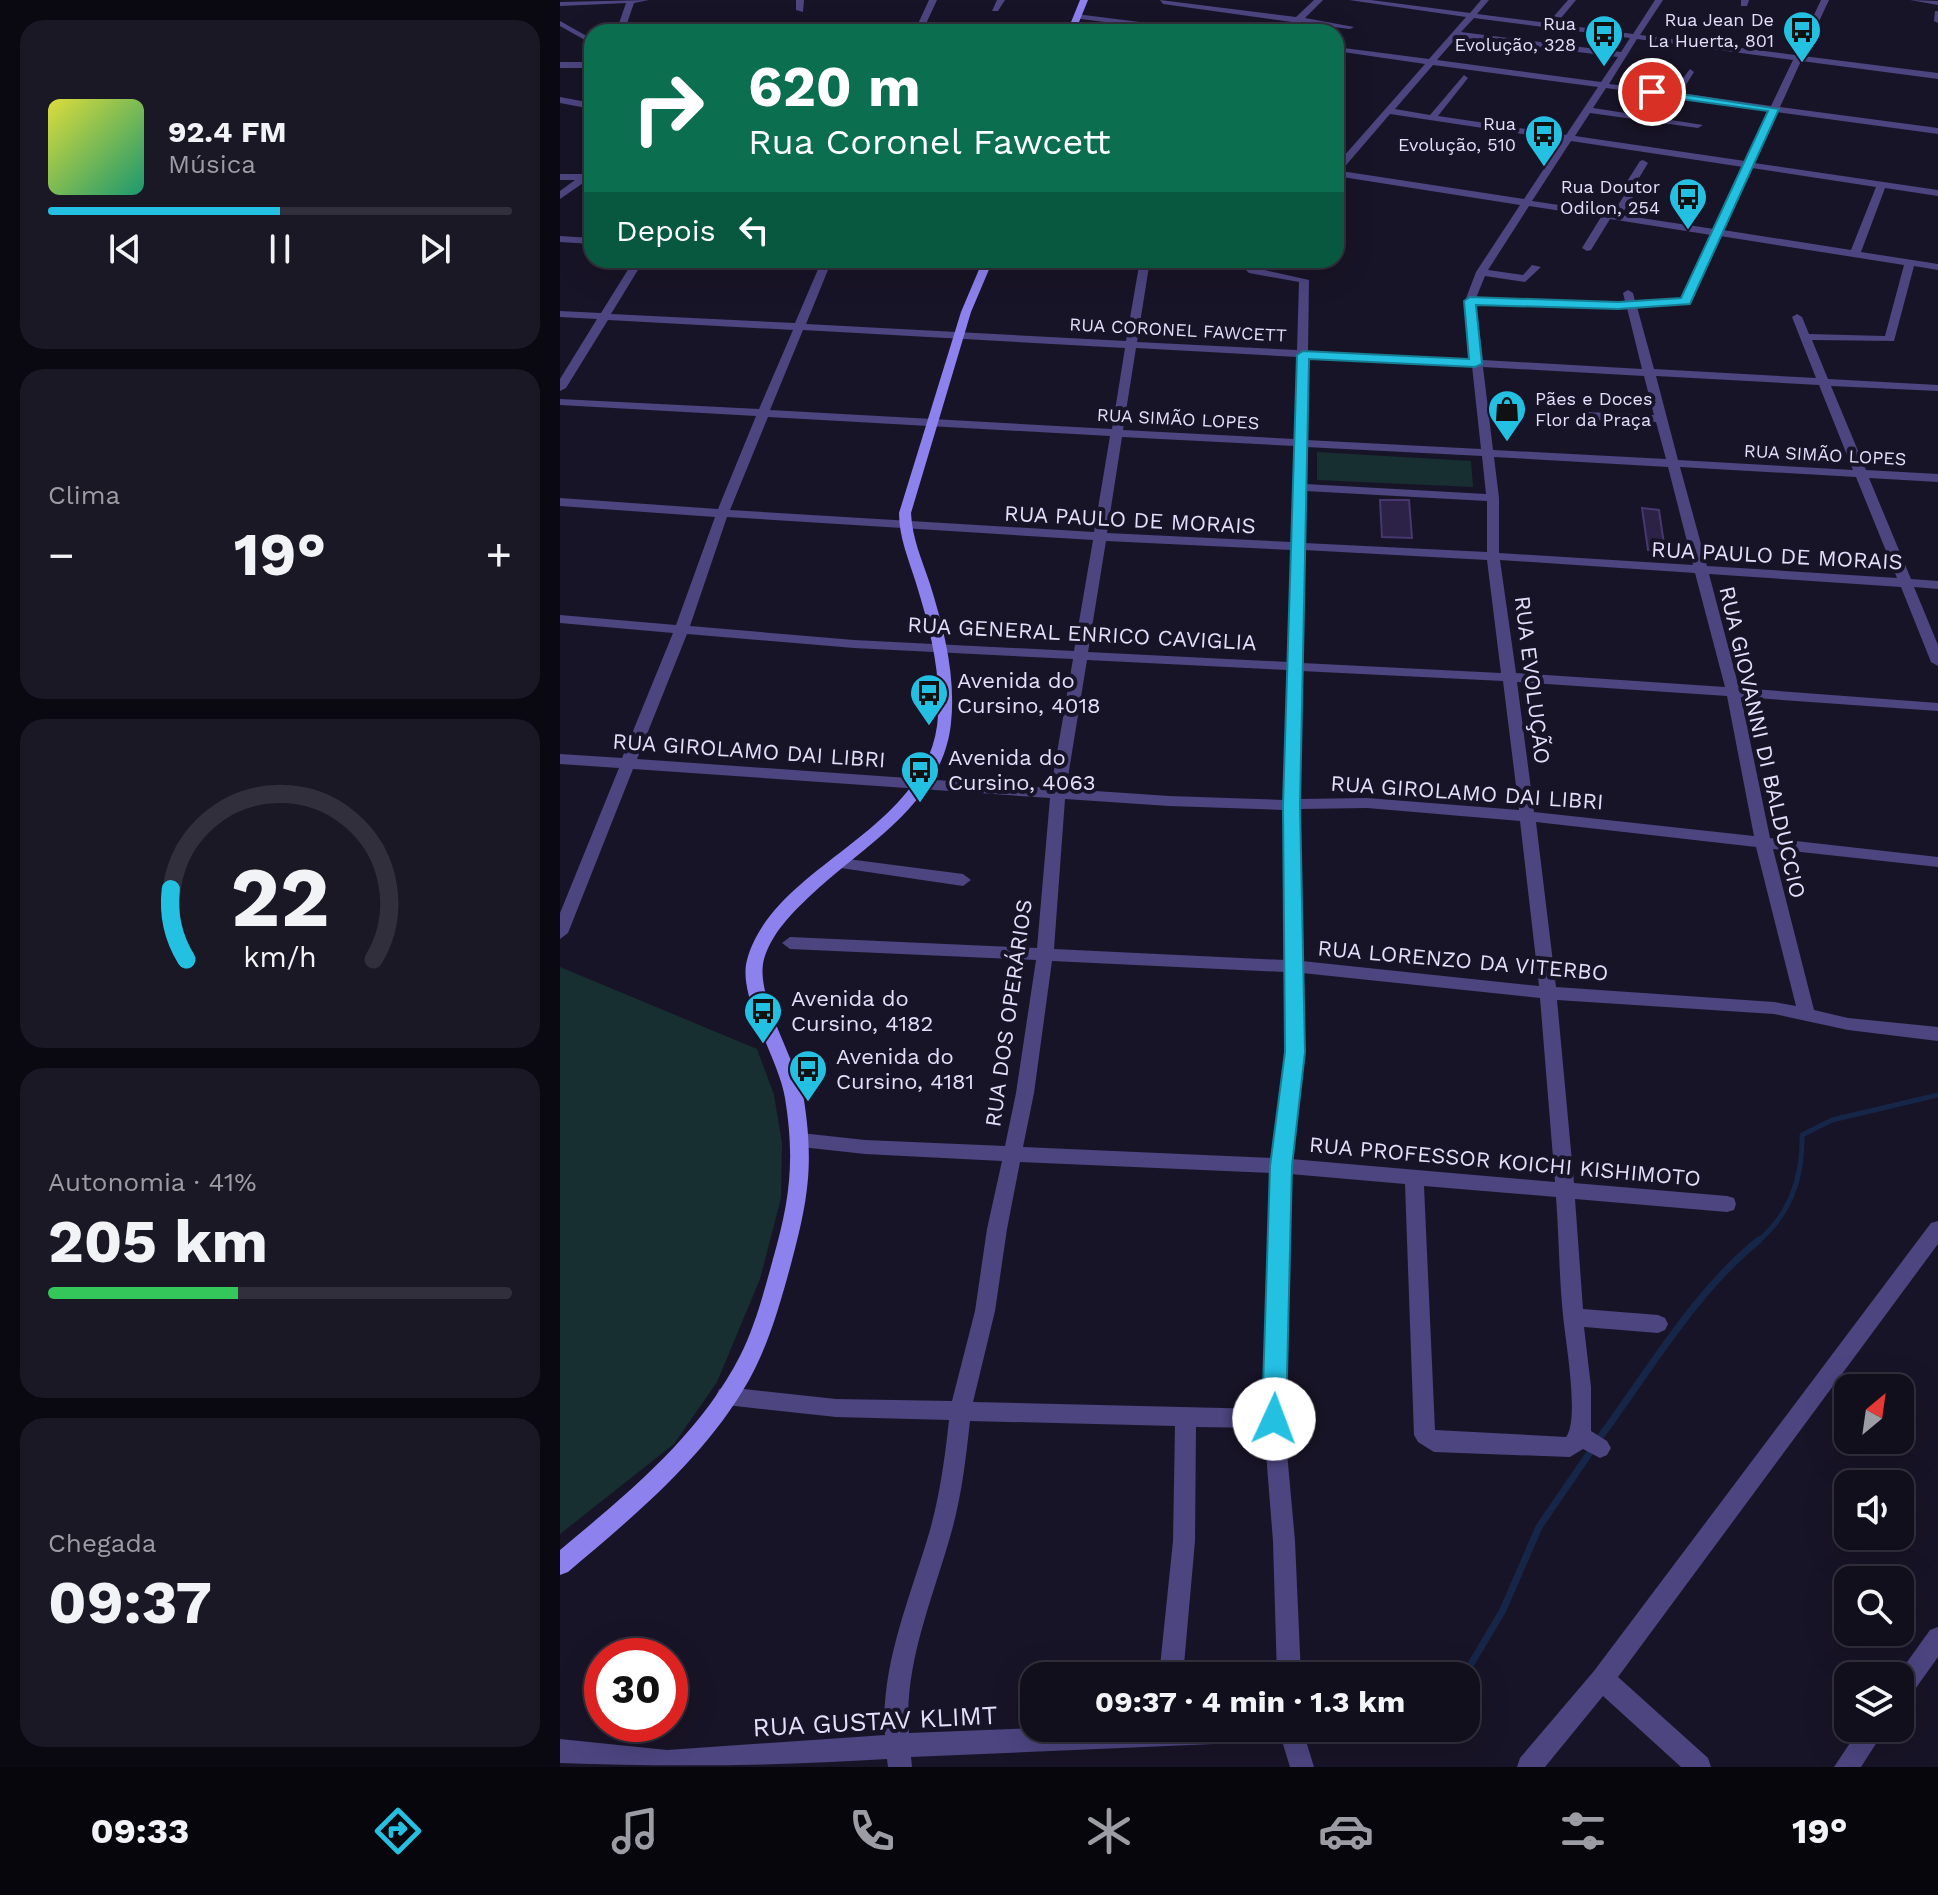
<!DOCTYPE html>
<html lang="pt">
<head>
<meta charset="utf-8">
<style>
	body { margin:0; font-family:"Work Sans",sans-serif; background:#1b1826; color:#f1f3f6; height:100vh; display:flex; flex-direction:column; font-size:30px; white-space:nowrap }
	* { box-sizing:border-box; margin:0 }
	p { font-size:26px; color:#9c9ca4 }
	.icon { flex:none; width:44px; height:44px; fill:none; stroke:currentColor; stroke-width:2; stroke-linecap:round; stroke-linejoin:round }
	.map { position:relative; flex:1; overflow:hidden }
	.details { display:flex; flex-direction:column; gap:20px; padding:20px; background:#0a0810; width:560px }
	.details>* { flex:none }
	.banner { position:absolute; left:24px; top:24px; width:760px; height:244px; border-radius:24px; box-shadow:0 8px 32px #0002,0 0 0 2px #312f3b; background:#0b6e4f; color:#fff; overflow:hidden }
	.needle { width:52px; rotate:29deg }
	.controls { position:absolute; left:1274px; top:1374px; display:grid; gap:16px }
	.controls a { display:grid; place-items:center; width:80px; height:80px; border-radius:16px; background:#120f1d; box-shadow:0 8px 32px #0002,0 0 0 2px #312f3b; font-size:40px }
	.speed { position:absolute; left:24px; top:1638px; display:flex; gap:16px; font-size:40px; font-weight:700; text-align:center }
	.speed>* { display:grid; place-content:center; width:104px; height:104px; border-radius:50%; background:#120f1d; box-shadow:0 8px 32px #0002,0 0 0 2px #312f3b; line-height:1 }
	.speed .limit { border:12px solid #d22; background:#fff; color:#111 }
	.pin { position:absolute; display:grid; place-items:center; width:68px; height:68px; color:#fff; margin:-34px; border:4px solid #fff; border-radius:50%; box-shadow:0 2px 8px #0007 }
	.me { position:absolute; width:88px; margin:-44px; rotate:2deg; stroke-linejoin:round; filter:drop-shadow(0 0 6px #0008) }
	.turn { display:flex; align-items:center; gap:28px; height:168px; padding:0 32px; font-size:36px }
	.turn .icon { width:104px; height:104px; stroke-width:2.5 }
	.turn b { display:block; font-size:56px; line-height:68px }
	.then { display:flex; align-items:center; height:76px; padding:0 32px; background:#0003; gap:16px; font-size:30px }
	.big { font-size:60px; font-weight:700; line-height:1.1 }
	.details .card { flex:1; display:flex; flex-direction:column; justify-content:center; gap:12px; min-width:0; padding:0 28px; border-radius:24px; background:#1b1826 }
	.details .dial { align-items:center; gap:0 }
	.dial svg { height:208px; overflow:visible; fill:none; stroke:#312f3b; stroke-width:7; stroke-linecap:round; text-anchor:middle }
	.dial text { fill:#f1f3f6; stroke:none }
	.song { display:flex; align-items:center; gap:24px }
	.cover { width:96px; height:96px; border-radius:12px; background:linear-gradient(135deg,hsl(60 70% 55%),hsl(160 70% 35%)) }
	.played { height:8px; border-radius:4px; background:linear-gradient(90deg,#23c0e2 50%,#312f3b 50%) }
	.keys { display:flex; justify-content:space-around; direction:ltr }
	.heat { display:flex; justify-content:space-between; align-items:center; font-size:44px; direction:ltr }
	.charge { height:12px; border-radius:6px; background:linear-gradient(90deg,#34c759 41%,#312f3b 0) }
	.trip { position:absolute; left:460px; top:1662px; width:460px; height:80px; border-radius:24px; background:#120f1d; box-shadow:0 8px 32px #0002,0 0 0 2px #312f3b; font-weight:700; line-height:80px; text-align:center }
	.dock { display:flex; height:128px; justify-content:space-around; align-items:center; background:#07060c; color:#9c9ca4 }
	.dock .icon { width:56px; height:56px }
	.dock .on { color:#23c0e2 }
	.dock b { font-size:36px; color:#f1f3f6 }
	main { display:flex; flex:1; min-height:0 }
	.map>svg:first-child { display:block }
	.green { fill:#172f30 }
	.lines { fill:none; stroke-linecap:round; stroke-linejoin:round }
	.stream-far1 { stroke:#162649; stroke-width:5 }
	.stream { stroke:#162649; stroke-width:7 }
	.building { fill:#2c2246; stroke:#46376f; stroke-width:2 }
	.minor { fill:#4c4580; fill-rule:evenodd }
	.secondary { fill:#8d81ee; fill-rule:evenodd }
	.route { fill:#23c0e2; stroke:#177d93; stroke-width:2 }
	.labels { text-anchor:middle; stroke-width:8; stroke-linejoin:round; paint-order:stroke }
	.far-poi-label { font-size:18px; fill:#e4defb; stroke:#181427; text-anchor:end }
	.far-street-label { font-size:18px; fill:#e4defb; stroke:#181427 }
	.street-label { font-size:22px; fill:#e4defb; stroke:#181427 }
	.poi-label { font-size:22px; fill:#e4defb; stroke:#181427; text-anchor:start }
	.near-street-label { font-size:26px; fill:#e4defb; stroke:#181427 }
</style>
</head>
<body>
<main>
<section class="details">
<div class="card">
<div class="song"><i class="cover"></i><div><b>92.4 FM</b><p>Música</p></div></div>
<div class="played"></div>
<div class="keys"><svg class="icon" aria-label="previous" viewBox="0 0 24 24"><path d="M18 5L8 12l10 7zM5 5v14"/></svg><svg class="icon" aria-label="pause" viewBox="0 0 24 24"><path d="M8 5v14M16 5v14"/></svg><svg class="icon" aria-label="next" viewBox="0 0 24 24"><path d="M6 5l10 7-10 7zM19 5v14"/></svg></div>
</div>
<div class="card"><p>Clima</p>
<div class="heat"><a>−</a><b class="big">19°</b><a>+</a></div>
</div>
<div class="card dial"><svg viewBox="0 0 100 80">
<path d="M14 69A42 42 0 1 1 86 69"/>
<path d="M14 69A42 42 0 0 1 8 42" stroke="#23c0e2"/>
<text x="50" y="56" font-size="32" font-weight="700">22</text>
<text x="50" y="72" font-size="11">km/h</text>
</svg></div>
<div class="card"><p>Autonomia · 41%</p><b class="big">205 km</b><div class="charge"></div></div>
<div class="card"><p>Chegada</p><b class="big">09:37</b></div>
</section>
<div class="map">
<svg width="1378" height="1767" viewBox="0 0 1378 1767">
	<rect width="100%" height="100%" fill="#181427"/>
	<path class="green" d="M 757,452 L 911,461 L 913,487 L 757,480 Z
		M 0,967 L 197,1049 L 214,1095 L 222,1143 L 221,1198 L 200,1279 L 157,1382 L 114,1444 L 0,1534 Z"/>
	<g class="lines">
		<path class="stream-far1" d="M 1197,1242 C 1231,1214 1243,1177 1242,1135 L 1272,1120 L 1378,1095"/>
		<path class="stream" d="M 1038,1440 C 1088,1373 1134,1292 1199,1240
			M 904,1676 L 943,1610 L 979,1527 L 1033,1448"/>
	</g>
	<path class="building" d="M 820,500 L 849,500 L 852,538 L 822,537 Z
		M 1082,508 L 1099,510 L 1105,551 L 1088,550 Z"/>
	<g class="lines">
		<path class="minor" d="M 89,0 L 74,3 L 64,32 L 56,32 L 66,3 L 0,6 L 0,2 Z
			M 236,0 L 244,0 L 243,12 L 236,10 Z
			M 369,0 L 377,0 L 364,28 L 426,30 L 430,32 L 153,27 L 156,32 L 148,32 L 144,24 L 148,22 L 356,28 Z
			M 437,0 L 445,0 L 438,11 L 432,11 Z
			M 600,0 L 736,17 L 754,0 L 763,0 L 745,18 L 794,27 L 790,29 L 740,23 L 731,32 L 722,32 L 732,22 L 603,4 Z
			M 789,0 L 811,0 L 910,13 L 921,0 L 929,0 L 917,14 L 988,23 L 1008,0 L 1016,0 L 996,24 L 1073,34 L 1095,0 L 1103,0 L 1080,35 L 1235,55 L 1261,0 L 1269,0 L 1243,56 L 1378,73 L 1378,79 L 1241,61 L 1220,107 L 1378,128 L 1378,134 L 1217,112 L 1194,163 L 1378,190 L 1378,196 L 1325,188 L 1301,252 L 1378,264 L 1378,270 L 1354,266 L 1334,341 L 1252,340 L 1268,379 L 1378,385 L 1378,391 L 1271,386 L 1306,470 L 1378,474 L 1378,482 L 1309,478 L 1351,579 L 1378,581 L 1378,589 L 1354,587 L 1378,645 L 1378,666 L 1371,662 L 1341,587 L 1149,574 L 1179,688 L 1378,703 L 1378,711 L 1181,697 L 1210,838 L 1378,857 L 1378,867 L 1213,849 L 1254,1010 L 1288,1018 L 1378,1027 L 1378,1041 L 1288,1030 L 1214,1014 L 997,1000 L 1014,1183 L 1167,1196 L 1174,1198 L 1176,1204 L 1174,1210 L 1167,1212 L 1015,1199 L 1023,1309 L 1098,1315 L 1105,1318 L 1108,1324 L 1105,1330 L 1098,1333 L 1024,1327 L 1031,1387 L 1031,1431 L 1047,1441 L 1051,1448 L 1047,1455 L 1040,1458 L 1023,1449 L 1010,1457 L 874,1452 L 858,1442 L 854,1435 L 845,1184 L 730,1174 L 724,1419 L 735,1541 L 741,1676 L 717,1676 L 713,1541 L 704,1428 L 636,1427 L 635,1541 L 623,1676 L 599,1676 L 613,1541 L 615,1426 L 410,1421 C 406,1457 402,1494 392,1530 C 374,1596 343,1664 349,1733 L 477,1728 L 742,1728 L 754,1767 L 730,1767 L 722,1741 L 351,1757 L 352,1767 L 328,1767 L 327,1759 C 219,1766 108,1767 0,1763 L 0,1739 L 107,1750 L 325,1735 C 320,1665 351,1596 370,1530 C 380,1494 385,1457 389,1420 L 276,1417 L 166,1405 L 159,1403 L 156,1396 L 159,1389 L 166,1387 L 276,1399 L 392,1401 L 415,1311 L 427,1229 L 442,1161 L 305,1154 L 241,1147 L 235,1145 L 232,1140 L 235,1135 L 241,1133 L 305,1140 L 445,1146 L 456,1093 L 476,960 L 230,949 L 222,943 L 230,937 L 477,948 L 490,798 L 73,769 L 8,933 L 0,939 L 0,913 L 59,768 L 0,764 L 0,754 L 62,758 L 113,633 L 0,623 L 0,615 L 116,625 L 155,517 L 0,506 L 0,498 L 158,509 L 196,416 L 0,405 L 0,399 L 199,409 L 233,330 L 48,320 L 6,388 L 0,391 L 0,379 L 37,319 L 0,317 L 0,311 L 41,313 L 74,260 L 84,260 L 51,314 L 235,323 L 262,260 L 272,260 L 246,324 L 566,341 L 580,260 L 590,260 L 577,342 L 737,350 L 739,282 L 689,273 L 684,268 L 691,260 L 702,260 L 695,268 L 749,280 L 748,351 L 911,360 L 905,301 L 916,272 L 960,205 L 776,176 L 776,165 L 865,64 L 776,51 L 776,47 L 869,59 L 906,17 ZM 914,18 L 1070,38 L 1061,52 L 901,32 ZM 897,37 L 1058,57 L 1041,82 L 877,60 ZM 1077,39 L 1233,60 L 1211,106 L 1121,93 L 1134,72 L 1130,69 L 1113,92 L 1049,84 ZM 873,65 L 1038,87 L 1006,135 L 878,116 L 908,78 L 904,75 L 870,115 L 835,109 ZM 1046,88 L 1209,111 L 1185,161 L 1015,136 L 1030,113 L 1138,128 L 1143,125 L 1033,108 ZM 830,114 L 1003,140 L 964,199 L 781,171 ZM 1011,141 L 1183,167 L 1154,229 L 1061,215 L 1077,191 L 1076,183 L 1088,163 L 1083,160 L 1080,161 L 1066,183 L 1067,191 L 1053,213 L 972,201 ZM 1192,168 L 1316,187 L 1291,250 L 1163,230 ZM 969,206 L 1041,217 L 1022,248 L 1027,251 L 1031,250 L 1050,219 L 1151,235 L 1121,298 L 1075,301 L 1073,293 L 1068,290 L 1063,293 L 1065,301 L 1058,302 L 916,298 L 925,276 L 965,282 L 981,267 L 972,265 L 963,275 L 928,270 ZM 1160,236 L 1344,265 L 1325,336 L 1249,334 L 1242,317 L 1237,314 L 1232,317 L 1256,378 L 1094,369 L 1077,307 L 1129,303 ZM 916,304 L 1067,308 L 1082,369 L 923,360 ZM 243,330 L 565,348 L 552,429 L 210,410 ZM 576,348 L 737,357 L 734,439 L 563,430 ZM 748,357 L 912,366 L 921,449 L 746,440 ZM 923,367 L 1084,376 L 1094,415 L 1027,412 L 1021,416 L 1027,420 L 1096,422 L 1106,459 L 933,450 ZM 1096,376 L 1259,385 L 1293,470 L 1118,460 ZM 208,417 L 550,436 L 534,532 L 170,510 ZM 562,437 L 734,446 L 731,542 L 547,533 ZM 746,447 L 922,456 L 926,494 L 745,484 ZM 934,457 L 1108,467 L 1133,565 L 939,553 L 939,498 ZM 1120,467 L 1296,477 L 1337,578 L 1147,566 ZM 745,491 L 927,501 L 927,552 L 744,543 ZM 167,517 L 533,540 L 514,651 L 294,640 L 130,626 ZM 546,541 L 731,550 L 728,662 L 528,652 ZM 744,550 L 927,560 L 941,673 L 742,663 ZM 940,560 L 1135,573 L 1165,687 L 956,673 ZM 127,634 L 294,648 L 513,659 L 491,788 L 77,759 ZM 527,660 L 727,670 L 724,800 L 609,796 L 506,789 ZM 741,671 L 943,681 L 959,810 L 807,798 L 739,799 ZM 957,682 L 1167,696 L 1194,836 L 974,812 ZM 505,799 L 609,806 L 723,810 L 725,960 L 494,949 ZM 807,808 L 960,821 L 979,986 L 742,961 L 739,809 ZM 976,822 L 1196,847 L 1236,1006 L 1214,1002 L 996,987 ZM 492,961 L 725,972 L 726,1052 L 713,1158 L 463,1147 L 474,1093 ZM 742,973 L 980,998 L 995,1182 L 731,1159 L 744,1052 ZM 460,1162 L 711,1173 L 704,1409 L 413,1402 L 435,1311 L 447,1229 ZM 864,1186 L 996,1197 C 999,1236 999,1276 1003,1315 C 1005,1339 1020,1419 1006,1437 L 875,1430 Z
			M 1181,0 L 1189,0 L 1187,6 L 1181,6 Z
			M 1350,0 L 1378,1 L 1378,5 Z
			M 1375,11 L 1378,11 L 1378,23 L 1374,21 Z
			M 516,14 L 643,30 L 647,32 L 624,32 L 513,18 Z
			M 0,21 L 32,39 L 32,44 L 0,26 Z
			M 0,62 L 32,62 L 32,68 L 0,68 Z
			M 0,97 L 32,103 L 32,109 L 0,103 Z
			M 32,168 L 29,179 L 0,199 L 0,191 L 15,180 L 0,180 L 0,174 L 22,174 Z
			M 0,236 L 32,238 L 32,244 L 0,242 Z
			M 405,260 L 431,260 L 432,261 C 426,266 411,265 405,260 Z
			M 280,858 L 403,874 L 411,880 L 403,886 L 274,867 L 272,863 Z
			M 1378,1221 L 1378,1244 L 1058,1677 L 1148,1758 L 1151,1767 L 1121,1767 L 1043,1696 L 985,1767 L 957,1767 L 960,1758 L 1034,1671 L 1371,1223 Z
			M 1378,1627 L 1378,1657 L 1348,1699 L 1340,1703 L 1340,1676 L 1337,1676 L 1370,1630 Z
			M 1300,1728 L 1326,1728 L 1301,1767 L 1274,1767 Z"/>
		<path class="secondary" d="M 520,0 L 528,0 L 515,32 L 507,32 Z
			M 423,260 L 433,260 L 411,312 L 351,513 C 352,538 362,560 370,584 C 384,629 396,676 391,723 C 383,803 303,846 251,895 C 231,914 212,933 204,959 C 194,996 237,1060 244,1100 C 254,1165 248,1201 231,1264 C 220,1304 209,1344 189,1380 C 145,1458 75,1515 8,1572 L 0,1575 L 0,1550 C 67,1494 139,1436 180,1356 C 195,1326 204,1292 213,1259 C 230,1200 235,1160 225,1098 C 219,1059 177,997 187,960 C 213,865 362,834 377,726 C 383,678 370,628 356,583 C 349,560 339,538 339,513 L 401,312 Z"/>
	</g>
	<path class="route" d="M 1088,89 L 1219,109 L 1130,304 L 1058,309 L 916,305 L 922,364 L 915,367 L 749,359 L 740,805 L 745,1052 L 732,1166 L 726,1419 L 722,1427 L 714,1430 L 705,1427 L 702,1419 L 710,1166 L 725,1052 L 723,805 L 737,355 L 743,351 L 909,359 L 904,301 L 910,297 L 1058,302 L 1121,298 L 1208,111 L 1092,95 Z"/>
	<defs>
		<symbol id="bus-pin" viewBox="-11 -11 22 30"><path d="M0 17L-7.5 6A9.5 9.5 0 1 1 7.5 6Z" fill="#23c0e2" stroke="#181427"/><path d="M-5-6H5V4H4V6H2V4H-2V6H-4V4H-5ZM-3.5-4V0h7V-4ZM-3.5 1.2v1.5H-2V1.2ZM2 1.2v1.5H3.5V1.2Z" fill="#111"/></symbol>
		<symbol id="shop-pin" viewBox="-11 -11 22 30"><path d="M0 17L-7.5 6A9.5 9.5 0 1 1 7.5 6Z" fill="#23c0e2" stroke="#181427"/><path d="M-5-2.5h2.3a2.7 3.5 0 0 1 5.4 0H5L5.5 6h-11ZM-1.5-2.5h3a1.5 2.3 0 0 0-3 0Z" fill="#111"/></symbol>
	</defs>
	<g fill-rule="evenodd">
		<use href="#bus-pin" x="1220" y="8" width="44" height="60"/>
		<use href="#bus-pin" x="1022" y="12" width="44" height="60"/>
		<use href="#bus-pin" x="962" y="112" width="44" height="60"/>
		<use href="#bus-pin" x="1106" y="175" width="44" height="60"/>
		<use href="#shop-pin" x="925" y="387" width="44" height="60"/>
		<use href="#bus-pin" x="347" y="671" width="44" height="60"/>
		<use href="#bus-pin" x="338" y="748" width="44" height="60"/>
		<use href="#bus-pin" x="181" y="989" width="44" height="60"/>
		<use href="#bus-pin" x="226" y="1047" width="44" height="60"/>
	</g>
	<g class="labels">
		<g class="far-poi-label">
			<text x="1214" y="26">Rua Jean De<tspan x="1214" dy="21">La Huerta, 801</tspan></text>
			<text x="1016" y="30">Rua<tspan x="1016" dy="21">Evolução, 328</tspan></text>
			<text x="956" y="130">Rua<tspan x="956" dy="21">Evolução, 510</tspan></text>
			<text x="1100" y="193">Rua Doutor<tspan x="1100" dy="21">Odilon, 254</tspan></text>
			<text x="975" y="405" text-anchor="start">Pães e Doces<tspan x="975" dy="21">Flor da Praça</tspan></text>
		</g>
		<g class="far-street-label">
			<text transform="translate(618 330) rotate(3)" y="6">RUA CORONEL FAWCETT</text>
			<text transform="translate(618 419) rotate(3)" y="6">RUA SIMÃO LOPES</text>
			<text transform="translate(1265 455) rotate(3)" y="6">RUA SIMÃO LOPES</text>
		</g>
		<g class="street-label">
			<text transform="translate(570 519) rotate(3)" y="8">RUA PAULO DE MORAIS</text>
			<text transform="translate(1217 555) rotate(3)" y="8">RUA PAULO DE MORAIS</text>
			<text transform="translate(522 633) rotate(3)" y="8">RUA GENERAL ENRICO CAVIGLIA</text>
			<text transform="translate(973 680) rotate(83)" y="8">RUA EVOLUÇÃO</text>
			<text transform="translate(1203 742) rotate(77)" y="8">RUA GIOVANNI DI BALDUCCIO</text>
			<text transform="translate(189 750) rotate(4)" y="8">RUA GIROLAMO DAI LIBRI</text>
			<text transform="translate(907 792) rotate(4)" y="8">RUA GIROLAMO DAI LIBRI</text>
			<text transform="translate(903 960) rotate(5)" y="8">RUA LORENZO DA VITERBO</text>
			<text transform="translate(448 1013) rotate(-82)" y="8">RUA DOS OPERÁRIOS</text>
			<text transform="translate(945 1161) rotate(5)" y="8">RUA PROFESSOR KOICHI KISHIMOTO</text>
		</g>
		<g class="poi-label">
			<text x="397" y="688">Avenida do<tspan x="397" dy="25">Cursino, 4018</tspan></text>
			<text x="388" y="765">Avenida do<tspan x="388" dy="25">Cursino, 4063</tspan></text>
			<text x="231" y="1006">Avenida do<tspan x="231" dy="25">Cursino, 4182</tspan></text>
			<text x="276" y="1064">Avenida do<tspan x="276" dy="25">Cursino, 4181</tspan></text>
		</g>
		<g class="near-street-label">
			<text transform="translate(315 1721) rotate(-3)" y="9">RUA GUSTAV KLIMT</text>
		</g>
	</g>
</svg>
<div class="controls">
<a><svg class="needle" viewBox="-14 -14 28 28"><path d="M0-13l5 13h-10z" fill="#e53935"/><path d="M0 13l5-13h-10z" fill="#9c9ca4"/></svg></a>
<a><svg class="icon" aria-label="sound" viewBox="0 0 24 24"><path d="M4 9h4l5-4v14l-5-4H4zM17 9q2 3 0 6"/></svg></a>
<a><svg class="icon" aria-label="search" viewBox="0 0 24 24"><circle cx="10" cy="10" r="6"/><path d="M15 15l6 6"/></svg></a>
<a><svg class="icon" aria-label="layers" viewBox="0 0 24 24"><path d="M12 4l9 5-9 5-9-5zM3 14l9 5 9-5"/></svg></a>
</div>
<div class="speed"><div class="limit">30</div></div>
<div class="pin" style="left:1092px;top:92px;background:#d93025"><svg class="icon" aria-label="arrive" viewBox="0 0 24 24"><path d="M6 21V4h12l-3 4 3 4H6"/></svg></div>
<svg class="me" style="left:714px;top:1419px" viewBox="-20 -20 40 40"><circle r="19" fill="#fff"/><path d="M0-13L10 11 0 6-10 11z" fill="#23c0e2"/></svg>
<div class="trip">09:37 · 4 min · 1.3 km</div>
<div class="banner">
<div class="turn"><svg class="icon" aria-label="right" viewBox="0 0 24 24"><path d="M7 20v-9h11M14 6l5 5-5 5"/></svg><div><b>620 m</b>Rua Coronel Fawcett</div></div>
<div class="then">Depois<svg class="icon" aria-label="left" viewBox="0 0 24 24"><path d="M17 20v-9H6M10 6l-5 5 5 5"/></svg></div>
</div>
</div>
</main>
<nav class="dock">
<b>09:33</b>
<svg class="icon on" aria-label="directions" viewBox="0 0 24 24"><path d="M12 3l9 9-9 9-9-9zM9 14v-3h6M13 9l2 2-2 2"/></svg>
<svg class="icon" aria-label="music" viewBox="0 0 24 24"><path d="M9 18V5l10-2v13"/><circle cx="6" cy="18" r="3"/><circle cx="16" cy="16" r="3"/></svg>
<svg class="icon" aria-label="phone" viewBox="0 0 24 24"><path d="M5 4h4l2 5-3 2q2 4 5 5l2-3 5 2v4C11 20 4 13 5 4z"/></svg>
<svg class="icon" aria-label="climate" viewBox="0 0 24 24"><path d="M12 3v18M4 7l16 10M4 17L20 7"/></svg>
<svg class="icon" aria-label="car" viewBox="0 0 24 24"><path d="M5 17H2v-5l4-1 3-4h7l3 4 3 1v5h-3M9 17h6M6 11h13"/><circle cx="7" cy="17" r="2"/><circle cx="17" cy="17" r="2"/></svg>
<svg class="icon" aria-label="filters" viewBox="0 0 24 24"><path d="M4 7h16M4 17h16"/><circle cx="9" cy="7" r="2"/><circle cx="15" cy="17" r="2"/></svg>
<b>19°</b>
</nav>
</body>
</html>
